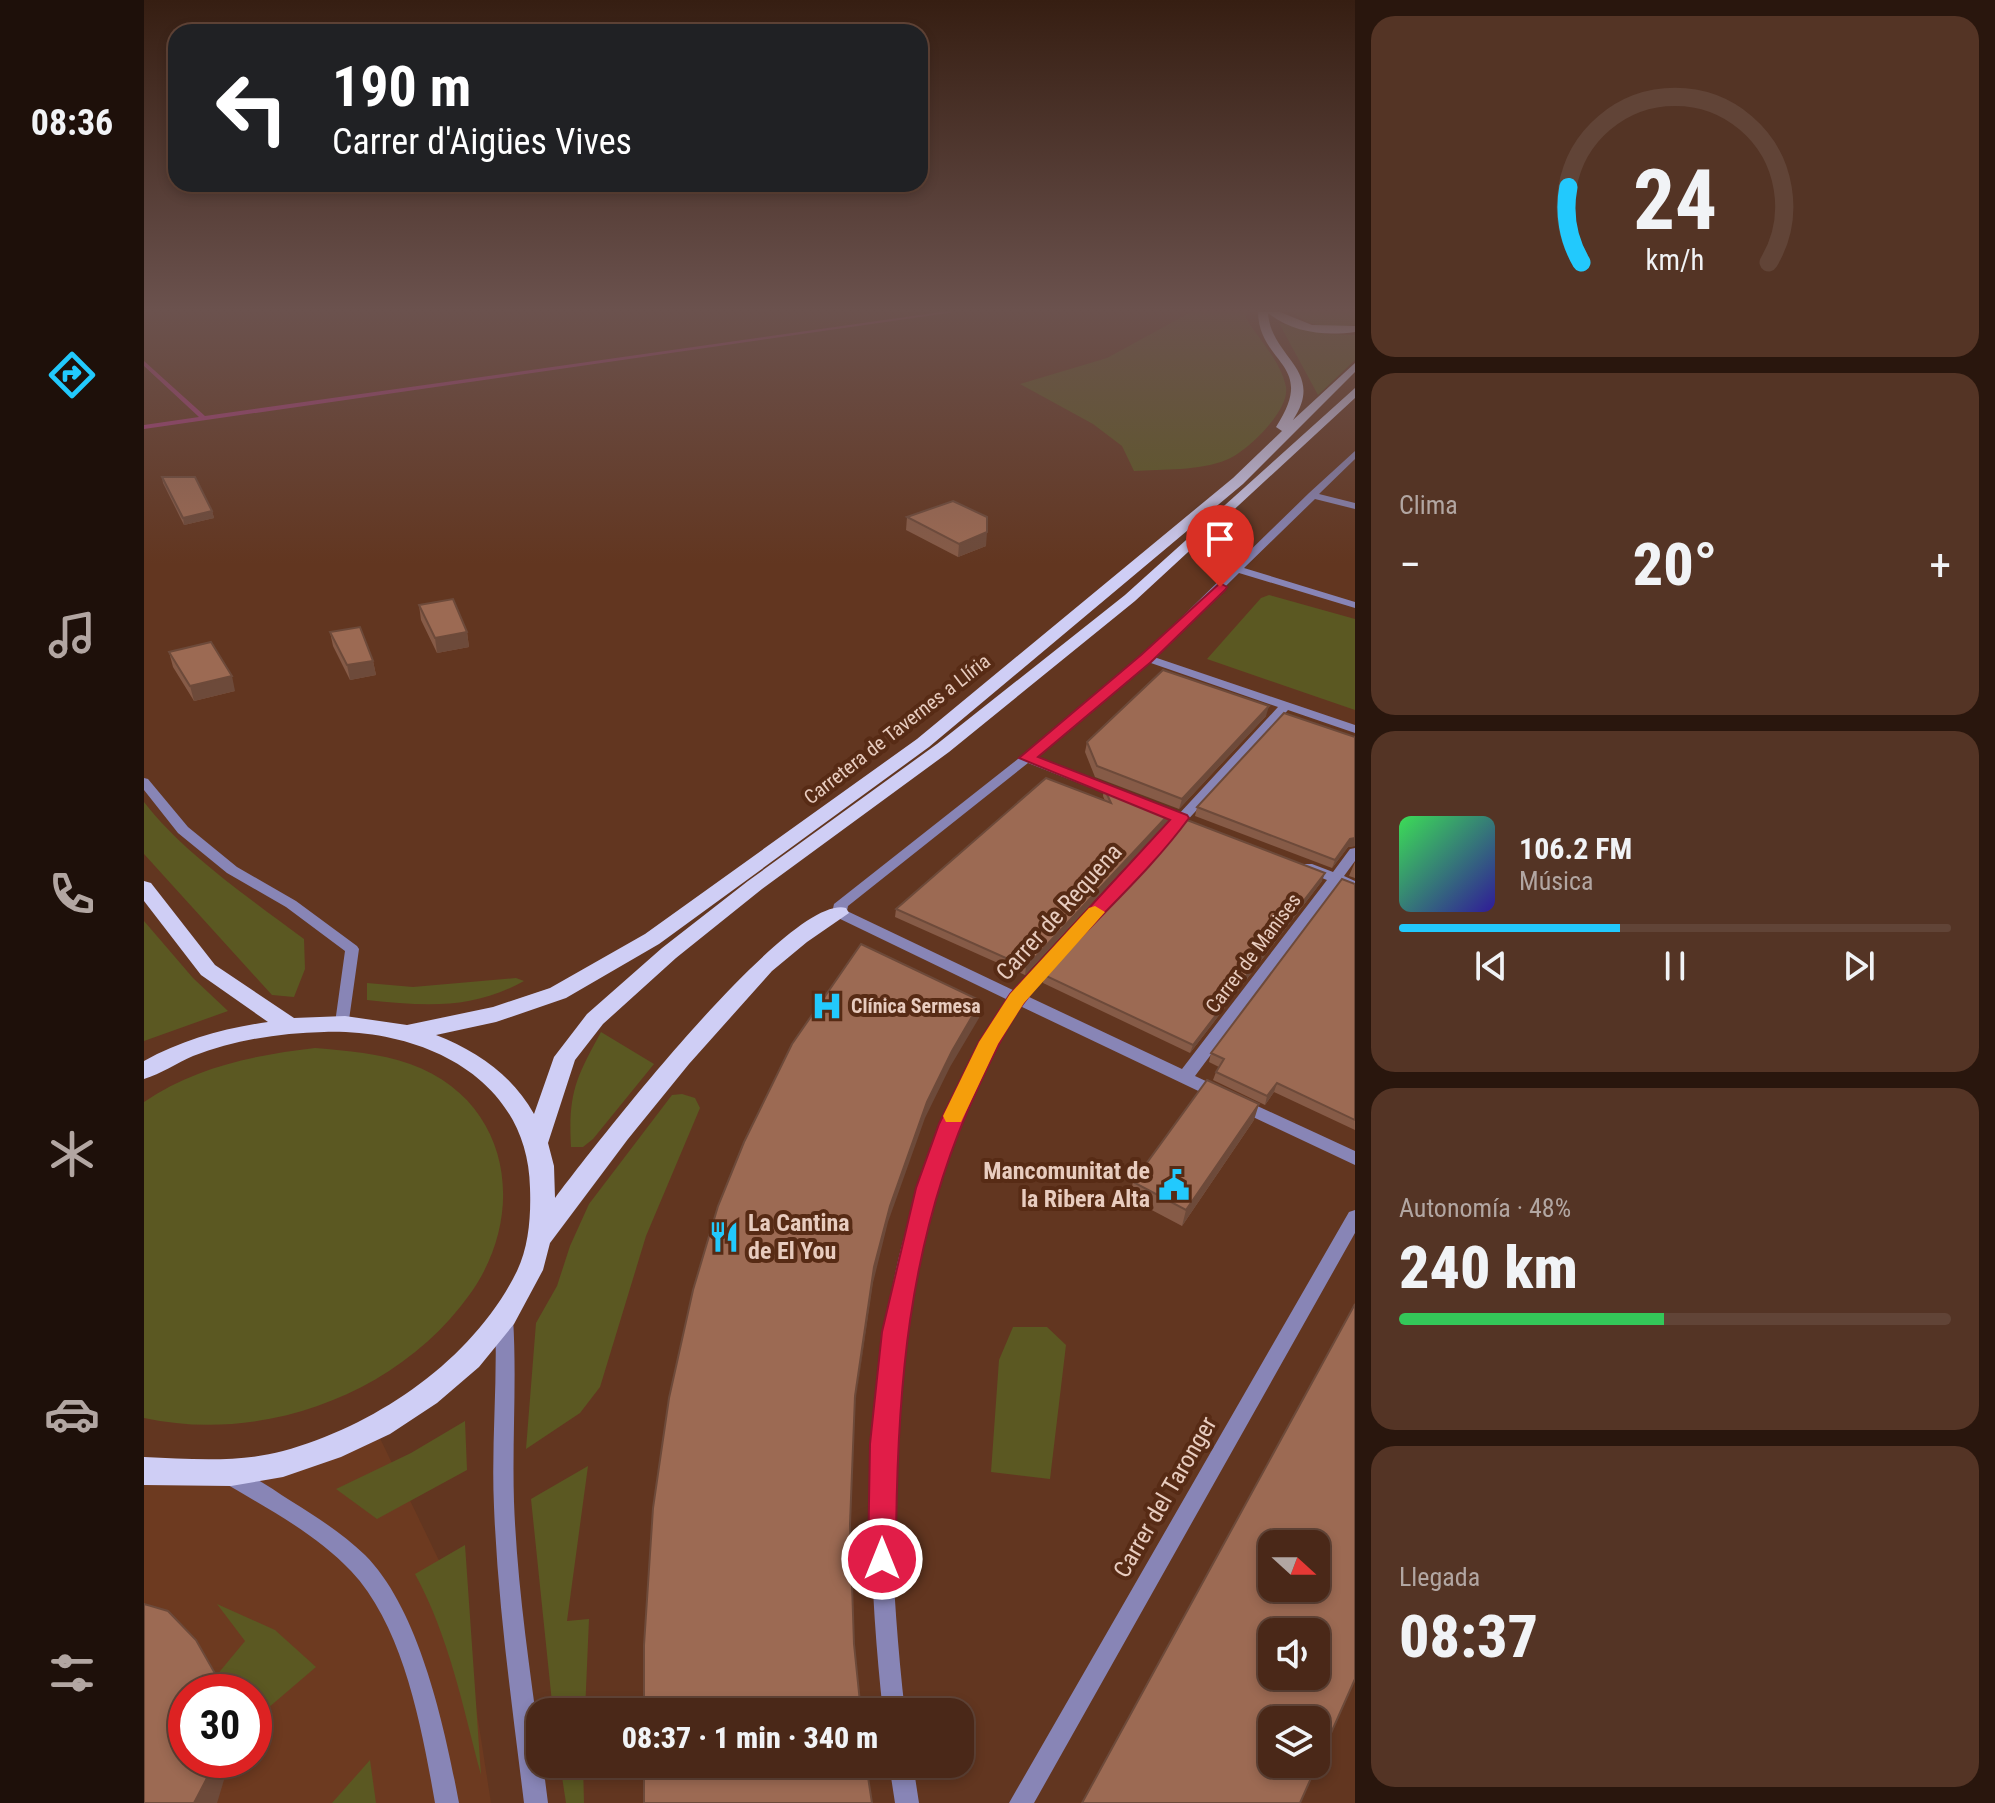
<!DOCTYPE html>
<html lang="es">
<head>
<meta charset="utf-8">
<style>
	body { margin:0; font-family:"Roboto Condensed",sans-serif; background:#543425; color:#f1f3f6; height:100vh; display:flex; flex-direction:column; font-size:30px; white-space:nowrap }
	* { box-sizing:border-box; margin:0 }
	p { font-size:26px; color:#b2a6a2 }
	.icon { flex:none; width:44px; height:44px; fill:none; stroke:currentColor; stroke-width:2; stroke-linecap:round; stroke-linejoin:round }
	.map { position:relative; flex:1; overflow:hidden }
	.details { display:flex; flex-direction:column; gap:16px; padding:16px; background:#29160d; width:640px }
	.details>* { flex:none }
	.banner { position:absolute; left:24px; top:24px; width:760px; height:168px; border-radius:24px; box-shadow:0 4px 12px #0003,0 0 0 2px #614437; background:#202124; color:#fff; overflow:hidden }
	.needle { width:52px; rotate:111deg }
	.controls { position:absolute; left:1114px; top:1530px; display:grid; gap:16px }
	.controls a { display:grid; place-items:center; width:72px; height:72px; border-radius:16px; background:#4a2818; box-shadow:0 4px 12px #0003,0 0 0 2px #614437; font-size:40px }
	.speed { position:absolute; left:24px; top:1674px; display:flex; gap:16px; font-size:40px; font-weight:700; text-align:center }
	.speed>* { display:grid; place-content:center; width:104px; height:104px; border-radius:50%; background:#4a2818; box-shadow:0 4px 12px #0003,0 0 0 2px #614437; line-height:1 }
	.speed .limit { border:12px solid #d22; background:#fff; color:#111 }
	.pin { position:absolute; display:grid; place-items:center; width:68px; height:68px; color:#fff; margin:-82px -34px; border-radius:50% 50% 50% 0; rotate:-45deg; box-shadow:0 0 8px #0007 }
	.pin .icon { rotate:45deg }
	.me { position:absolute; width:88px; margin:-44px; rotate:0deg; stroke-linejoin:round; filter:drop-shadow(0 0 6px #0008) }
	.turn { display:flex; align-items:center; gap:28px; height:168px; padding:0 32px; font-size:36px }
	.turn .icon { width:104px; height:104px; stroke-width:2.5 }
	.turn b { display:block; font-size:56px; line-height:68px }
	.big { font-size:60px; font-weight:800; line-height:1.1 }
	.details .tile { flex:1; display:flex; flex-direction:column; justify-content:center; gap:12px; min-width:0; padding:0 28px; border-radius:24px; background:#543425 }
	.details .dial { align-items:center; gap:0 }
	.dial svg { height:208px; overflow:visible; fill:none; stroke:#614437; stroke-width:7; stroke-linecap:round; text-anchor:middle }
	.dial text { fill:#f1f3f6; stroke:none }
	.song { display:flex; align-items:center; gap:24px }
	.cover { width:96px; height:96px; border-radius:12px; background:linear-gradient(135deg,hsl(130 70% 55%),hsl(250 70% 35%)) }
	.played { height:8px; border-radius:4px; background:linear-gradient(90deg,#22c9fd 40%,#614437 40%) }
	.keys { display:flex; justify-content:space-around; direction:ltr }
	.heat { display:flex; justify-content:space-between; align-items:center; font-size:44px; direction:ltr }
	.charge { height:12px; border-radius:6px; background:linear-gradient(90deg,#34c759 48%,#614437 0) }
	.trip { position:absolute; left:382px; top:1698px; width:448px; height:80px; border-radius:24px; background:#4a2818; box-shadow:0 4px 12px #0003,0 0 0 2px #614437; font-weight:800; line-height:80px; text-align:center }
	main { display:flex; flex:1; min-height:0 }
	.dock { display:flex; flex-direction:column; width:144px; justify-content:space-around; align-items:center; background:#1e100a; color:#b2a6a2 }
	.dock .icon { width:56px; height:56px }
	.dock .on { color:#22c9fd }
	.dock b { font-size:36px; color:#f1f3f6 }
	.map>svg:first-child { display:block }
	.built { fill:#6d3a20; fill-rule:evenodd }
	.green { fill:#5b5822 }
	.lines { fill:none; stroke-linecap:round; stroke-linejoin:round }
	.stream { fill:#a83b7e; fill-rule:evenodd }
	.minor { fill:#8885b6; fill-rule:evenodd }
	.major { fill:#cfcef5; fill-rule:evenodd }
	.wall { fill:#865b47 }
	.shaded-wall { fill:#6d4a3a }
	.building { fill:#9c6a53; stroke:#6d4a3a; stroke-width:2; fill-rule:evenodd }
	.route { fill:#e11d48; stroke:#92132f; stroke-width:2 }
	.slow { fill:#f59e0b }
	.labels { text-anchor:middle; stroke-width:8; stroke-linejoin:round; paint-order:stroke }
	.street-label { font-size:20px; fill:#e8ccbf; stroke:#572b15 }
	.poi-label { font-size:20px; font-weight:bold; fill:#e8ccbf; stroke:#572b15; text-anchor:start }
	.near-street-label { font-size:24px; fill:#e8ccbf; stroke:#572b15 }
	.near-poi-label { font-size:24px; font-weight:bold; fill:#e8ccbf; stroke:#572b15; text-anchor:end }
</style>
</head>
<body>
<main>
<nav class="dock">
<b>08:36</b>
<svg class="icon on" aria-label="directions" viewBox="0 0 24 24"><path d="M12 3l9 9-9 9-9-9zM9 14v-3h6M13 9l2 2-2 2"/></svg>
<svg class="icon" aria-label="music" viewBox="0 0 24 24"><path d="M9 18V5l10-2v13"/><circle cx="6" cy="18" r="3"/><circle cx="16" cy="16" r="3"/></svg>
<svg class="icon" aria-label="phone" viewBox="0 0 24 24"><path d="M5 4h4l2 5-3 2q2 4 5 5l2-3 5 2v4C11 20 4 13 5 4z"/></svg>
<svg class="icon" aria-label="climate" viewBox="0 0 24 24"><path d="M12 3v18M4 7l16 10M4 17L20 7"/></svg>
<svg class="icon" aria-label="car" viewBox="0 0 24 24"><path d="M5 17H2v-5l4-1 3-4h7l3 4 3 1v5h-3M9 17h6M6 11h13"/><circle cx="7" cy="17" r="2"/><circle cx="17" cy="17" r="2"/></svg>
<svg class="icon" aria-label="filters" viewBox="0 0 24 24"><path d="M4 7h16M4 17h16"/><circle cx="9" cy="7" r="2"/><circle cx="15" cy="17" r="2"/></svg>
</nav>
<div class="map">
<svg width="1211" height="1803" viewBox="0 0 1211 1803">
	<rect width="100%" height="100%" fill="#623620"/>
	<path class="built" d="M 231,1428 L 316,1604 L 347,1803 L 0,1803 L 0,1471 L 83,1474 ZM 42,1692 L 110,1692 L 110,1760 L 42,1760 Z"/>
	<path class="green" d="M 1047,312 L 1104,312 L 1102,318 C 1115,340 1137,361 1142,387 C 1146,410 1103,452 1082,460 C 1055,471 1019,469 990,471 L 978,446 L 949,424 L 876,384 L 963,358 Z
		M 1150,312 L 1211,312 L 1211,325 C 1192,328 1162,328 1150,312 Z
		M 1135,323 L 1182,334 L 1211,335 L 1211,360 L 1174,395 Z
		M 1125,595 L 1211,619 L 1211,710 L 1063,659 L 1117,598 Z
		M 0,802 C 39,853 108,900 160,939 L 161,969 L 150,997 L 128,995 L 0,854 Z
		M 0,921 L 49,978 L 84,1011 L 0,1041 Z
		M 372,978 L 380,981 C 327,1010 282,1006 223,1000 L 223,983 L 269,987 Z
		M 457,1032 L 510,1064 L 449,1139 L 439,1147 L 427,1147 C 424,1093 432,1078 457,1032 Z
		M 171,1048 C 204,1051 235,1053 266,1064 C 367,1100 384,1213 326,1294 C 255,1394 119,1444 0,1418 L 0,1102 C 51,1067 111,1055 171,1048 Z
		M 538,1094 L 551,1098 L 556,1108 L 502,1236 L 456,1387 L 436,1413 L 382,1449 L 392,1323 L 413,1286 L 426,1246 L 445,1204 L 528,1095 Z
		M 869,1327 L 903,1327 L 922,1345 L 906,1479 L 847,1472 L 855,1360 Z
		M 321,1421 L 323,1470 L 233,1519 L 192,1489 L 267,1453 Z
		M 444,1466 L 423,1621 L 445,1619 L 441,1712 L 409,1712 L 387,1499 Z
		M 321,1545 L 337,1775 C 319,1707 305,1636 271,1574 Z
		M 73,1604 L 131,1630 L 172,1667 L 110,1720 L 110,1692 L 81,1692 L 72,1676 L 101,1641 Z
		M 226,1760 L 232,1803 L 188,1803 Z
		M 416,1764 L 439,1764 L 440,1803 L 422,1803 Z"/>
	<g class="lines">
		<path class="stream" d="M 797,312 L 811,312 L 0,429 L 0,425 L 55,417 L 0,366 L 0,361 L 61,416 Z"/>
		<path class="minor" d="M 1211,451 L 1211,459 L 1175,494 L 1211,503 L 1211,509 L 1171,499 L 1100,568 L 1211,602 L 1211,608 L 1095,573 L 1010,657 L 1211,725 L 1211,733 L 1144,710 L 883,996 L 1038,1069 L 1183,880 L 1158,870 L 1156,867 L 1158,864 L 1168,864 L 1189,872 L 1206,849 L 1211,848 L 1211,861 L 1200,876 L 1211,881 L 1211,890 L 1194,884 L 1051,1076 L 1079,1089 L 1081,1093 L 1079,1097 L 1067,1097 L 876,1006 C 848,1057 820,1109 800,1165 C 738,1346 740,1524 761,1712 L 739,1712 C 719,1529 718,1338 784,1162 C 806,1105 834,1053 864,1000 L 690,916 L 688,913 L 690,904 L 879,755 L 998,656 L 1165,493 ZM 1004,662 L 1134,707 L 871,991 L 703,911 L 704,906 L 884,763 L 970,797 L 980,797 L 981,794 L 980,791 L 892,757 Z
			M 0,778 L 4,779 L 44,827 L 93,867 L 152,901 L 213,946 L 215,949 L 204,1027 L 194,1027 L 191,1023 L 201,951 L 142,907 L 83,873 L 34,833 L 0,790 Z
			M 1096,1098 L 1211,1151 L 1211,1165 L 1090,1108 L 1088,1104 L 1090,1100 Z
			M 1211,1210 L 1211,1233 L 890,1803 L 865,1803 L 1205,1212 Z
			M 360,1310 L 367,1312 L 369,1318 C 373,1379 368,1440 370,1502 C 373,1583 385,1664 396,1745 L 396,1764 L 399,1764 L 404,1803 L 380,1803 C 368,1705 354,1606 350,1507 C 347,1444 354,1381 351,1318 L 353,1312 Z
			M 84,1465 C 106,1473 127,1488 147,1501 C 173,1517 199,1534 221,1555 C 276,1610 301,1729 315,1803 L 291,1803 C 278,1729 260,1627 207,1571 C 171,1533 121,1507 77,1481 L 74,1474 L 77,1467 Z
			M 745,1764 L 769,1764 L 775,1803 L 751,1803 Z"/>
		<path class="major" d="M 1114,312 L 1136,312 L 1168,325 L 1211,326 L 1211,332 C 1181,336 1148,333 1124,313 C 1127,358 1182,370 1149,420 L 1211,363 L 1211,372 L 1099,484 L 785,747 L 515,944 L 422,998 L 352,1022 L 292,1035 C 333,1051 368,1075 390,1114 L 410,1057 L 443,1014 L 518,948 L 604,881 L 793,744 L 981,595 L 1211,388 L 1211,398 L 991,601 L 805,752 L 618,889 L 532,958 L 459,1024 L 431,1060 L 404,1143 L 410,1166 L 411,1198 C 448,1149 645,893 702,908 L 705,913 L 663,942 L 628,971 L 545,1064 L 484,1139 L 406,1243 L 399,1270 L 370,1324 L 335,1367 L 293,1403 L 246,1434 L 197,1457 L 139,1477 L 87,1486 L 0,1485 L 0,1457 C 46,1459 94,1463 139,1451 C 233,1425 329,1360 373,1271 C 385,1246 387,1216 386,1188 C 384,1078 279,1029 180,1032 C 136,1033 90,1040 49,1056 C 33,1063 17,1074 0,1079 L 0,1061 C 38,1040 81,1028 124,1022 L 57,975 L 0,901 L 0,881 L 7,883 L 71,965 L 150,1018 L 201,1016 L 263,1025 L 349,1007 L 406,988 L 501,934 L 773,739 L 1089,478 L 1138,431 L 1132,427 C 1174,363 1115,365 1114,312 Z"/>
	</g>
	<path class="wall" d="M 18,477 L 68,511 L 70,518 L 40,525 L 19,483 Z
		M 763,517 L 842,546 L 814,557 L 762,530 Z
		M 275,605 L 323,632 L 325,647 L 293,653 L 277,620 Z
		M 186,632 L 229,661 L 232,675 L 206,680 L 189,646 Z
		M 25,652 L 91,691 L 50,701 L 29,667 Z
		M 1122,716 L 1035,809 L 951,777 L 941,752 L 943,742 Z
		M 1211,737 L 1211,846 L 1204,847 L 1188,868 L 1051,816 L 1053,807 Z
		M 960,788 L 1026,813 L 1024,821 L 881,975 L 751,917 L 752,909 L 961,801 L 959,796 Z
		M 1211,862 L 1211,878 L 1205,876 Z
		M 1178,881 L 1046,1053 L 899,983 L 900,975 Z
		M 1211,884 L 1211,1130 L 1130,1092 L 1121,1105 L 1069,1080 L 1072,1072 L 1075,1067 L 1065,1062 L 1067,1053 Z
		M 1110,1120 L 1038,1226 L 985,1198 L 989,1182 Z"/>
	<path class="shaded-wall" d="M 68,511 L 70,518 L 40,525 L 39,518 Z
		M 843,532 L 842,546 L 814,557 L 815,544 Z
		M 323,632 L 325,647 L 293,653 L 291,638 Z
		M 229,661 L 232,675 L 206,680 L 203,665 Z
		M 88,676 L 91,691 L 50,701 L 46,686 Z
		M 1125,706 L 1122,716 L 1035,809 L 1038,799 Z
		M 1026,813 L 1024,821 L 881,975 L 882,967 Z
		M 1211,838 L 1211,846 L 1204,847 L 1188,868 L 1191,860 L 1206,839 Z
		M 1181,873 L 1178,881 L 1046,1053 L 1049,1045 Z
		M 837,1001 L 835,1018 L 806,1067 L 781,1118 L 744,1222 L 729,1283 L 710,1412 L 730,1267 L 746,1206 L 783,1102 L 808,1051 Z
		M 1133,1083 L 1130,1092 L 1121,1105 L 1123,1096 Z
		M 1115,1104 L 1110,1120 L 1038,1226 L 1042,1210 Z
		M 73,1677 L 80,1692 L 73,1692 Z
		M 69,1760 L 86,1760 L 74,1800 L 73,1803 L 50,1803 Z"/>
	<path class="building" d="M 18,477 L 51,477 L 68,511 L 39,518 Z
		M 809,501 L 843,517 L 843,532 L 815,544 L 763,517 Z
		M 309,599 L 323,632 L 291,638 L 275,605 Z
		M 216,627 L 229,661 L 203,665 L 186,632 Z
		M 67,642 L 88,676 L 46,686 L 25,652 Z
		M 1019,670 L 1125,706 L 1038,799 L 953,766 L 943,742 Z
		M 1140,713 L 1211,737 L 1211,838 L 1206,839 L 1191,860 L 1053,807 Z
		M 902,778 L 967,803 L 960,788 L 1026,813 L 882,967 L 752,909 Z
		M 1043,820 L 1181,873 L 1049,1045 L 900,975 Z
		M 1198,879 L 1211,884 L 1211,1120 L 1133,1083 L 1123,1096 L 1072,1072 L 1080,1059 L 1067,1053 Z
		M 717,944 L 837,1001 L 808,1051 L 783,1102 L 746,1206 L 730,1267 L 711,1396 L 706,1524 L 710,1644 L 717,1712 L 500,1712 L 500,1645 L 509,1508 L 525,1398 L 549,1290 L 574,1206 L 600,1142 L 648,1044 Z
		M 1063,1080 L 1115,1104 L 1042,1210 L 989,1182 Z
		M 1211,1304 L 1211,1679 L 1156,1803 L 938,1803 ZM 1128,1544 L 1172,1544 L 1172,1588 L 1128,1588 ZM 1128,1632 L 1172,1632 L 1172,1676 L 1128,1676 ZM 1128,1720 L 1172,1720 L 1172,1764 L 1128,1764 Z
		M 0,1604 L 24,1611 L 52,1640 L 73,1677 L 73,1692 L 42,1692 L 42,1760 L 69,1760 L 62,1780 L 50,1803 L 0,1803 Z
		M 500,1764 L 722,1764 L 728,1803 L 500,1803 Z"/>
	<linearGradient id="sky" x2="0" y2="1"><stop stop-color="#361e12"/><stop offset="0.55" stop-color="#6b524e"/><stop offset="1" stop-color="#6b524e" stop-opacity="0"/></linearGradient>
	<rect width="1211" height="564" fill="url(#sky)"/>
	<path class="route" d="M 1076,583 L 1083,587 L 1081,590 L 1007,662 L 894,757 L 1043,815 L 1045,818 C 996,885 928,938 879,1004 C 860,1031 847,1060 833,1090 C 763,1239 752,1396 752,1559 L 748,1568 L 738,1572 L 728,1568 L 724,1559 L 726,1444 L 738,1332 L 772,1188 L 795,1124 L 835,1042 L 866,994 L 1026,820 L 875,758 L 997,655 Z"/>
	<path class="slow" d="M 951,906 L 961,912 L 880,1003 L 854,1044 L 817,1122 L 802,1122 L 799,1116 L 835,1042 L 866,994 L 945,908 Z"/>
	<defs>
		<symbol id="hospital-bare" viewBox="-9 -9 18 18"><path d="M-5-5h3v3.5h4V-5h3V5h-3V1.5h-4V5h-3Z" fill="#22c9fd" stroke="#572b15" stroke-width="2.5" paint-order="stroke"/></symbol>
		<symbol id="civic-bare" viewBox="-9 -9 18 18"><path d="M-.6-6.5H3V-4.5H.6V-3L4-1V1h2V6H-6V1h2V-1L-.6-3ZM-1.2 2.5V6h2.4V2.5Z" fill="#22c9fd" stroke="#572b15" stroke-width="2.5" paint-order="stroke"/></symbol>
		<symbol id="restaurant-bare" viewBox="-9 -9 18 18"><path d="M-5-6h1v4h1v-4h1v4h1v-4h1v5L-1.5 .5V6h-2V.5L-5-1ZM5-6V6H3V1.5H1.5Q1.5-4 5-6Z" fill="#22c9fd" stroke="#572b15" stroke-width="2.5" paint-order="stroke"/></symbol>
	</defs>
	<g fill-rule="evenodd">
		<use href="#hospital-bare" x="661" y="984" width="44" height="44"/>
		<use href="#civic-bare" x="1008" y="1163" width="44" height="44"/>
		<use href="#restaurant-bare" x="558" y="1215" width="44" height="44"/>
	</g>
	<g class="labels">
		<g class="street-label">
			<text transform="translate(753 729) rotate(-38)" y="7">Carretera de Tavernes a Llíria</text>
			<text transform="translate(1109 953) rotate(-53)" y="7">Carrer de Manises</text>
		</g>
		<g class="poi-label">
			<text x="707" y="1013">Clínica Sermesa</text>
		</g>
		<g class="near-street-label">
			<text transform="translate(915 912) rotate(-48)" y="8">Carrer de Requena</text>
			<text transform="translate(1021 1497) rotate(-60)" y="8">Carrer del Taronger</text>
		</g>
		<g class="near-poi-label">
			<text x="1006" y="1179">Mancomunitat de<tspan x="1006" dy="28">la Ribera Alta</tspan></text>
			<text x="604" y="1231" text-anchor="start">La Cantina<tspan x="604" dy="28">de El You</tspan></text>
		</g>
	</g>
</svg>
<div class="controls">
<a><svg class="needle" viewBox="-14 -14 28 28"><path d="M0-13l5 13h-10z" fill="#e53935"/><path d="M0 13l5-13h-10z" fill="#b2a6a2"/></svg></a>
<a><svg class="icon" aria-label="sound" viewBox="0 0 24 24"><path d="M4 9h4l5-4v14l-5-4H4zM17 9q2 3 0 6"/></svg></a>
<a><svg class="icon" aria-label="layers" viewBox="0 0 24 24"><path d="M12 4l9 5-9 5-9-5zM3 14l9 5 9-5"/></svg></a>
</div>
<div class="speed"><div class="limit">30</div></div>
<div class="pin" style="left:1076px;top:587px;background:#d93025"><svg class="icon" aria-label="arrive" viewBox="0 0 24 24"><path d="M6 21V4h12l-3 4 3 4H6"/></svg></div>
<svg class="me" style="left:738px;top:1559px" viewBox="-20 -20 40 40"><circle r="17" fill="#e11d48" stroke="#fff" stroke-width="3"/><path d="M0-11L8 9 0 5-8 9z" fill="#fff"/></svg>
<div class="trip">08:37 · 1 min · 340 m</div>
<div class="banner">
<div class="turn"><svg class="icon" aria-label="left" viewBox="0 0 24 24"><path d="M17 20v-9H6M10 6l-5 5 5 5"/></svg><div><b>190 m</b>Carrer d'Aigües Vives</div></div>
</div>
</div>
<section class="details">
<div class="tile dial"><svg viewBox="0 0 100 80">
<path d="M14 69A42 42 0 1 1 86 69"/>
<path d="M14 69A42 42 0 0 1 9 40" stroke="#22c9fd"/>
<text x="50" y="56" font-size="32" font-weight="700">24</text>
<text x="50" y="72" font-size="11">km/h</text>
</svg></div>
<div class="tile"><p>Clima</p>
<div class="heat"><a>−</a><b class="big">20°</b><a>+</a></div>
</div>
<div class="tile">
<div class="song"><i class="cover"></i><div><b>106.2 FM</b><p>Música</p></div></div>
<div class="played"></div>
<div class="keys"><svg class="icon" aria-label="previous" viewBox="0 0 24 24"><path d="M18 5L8 12l10 7zM5 5v14"/></svg><svg class="icon" aria-label="pause" viewBox="0 0 24 24"><path d="M8 5v14M16 5v14"/></svg><svg class="icon" aria-label="next" viewBox="0 0 24 24"><path d="M6 5l10 7-10 7zM19 5v14"/></svg></div>
</div>
<div class="tile"><p>Autonomía · 48%</p><b class="big">240 km</b><div class="charge"></div></div>
<div class="tile"><p>Llegada</p><b class="big">08:37</b></div>
</section>
</main>
</body>
</html>
